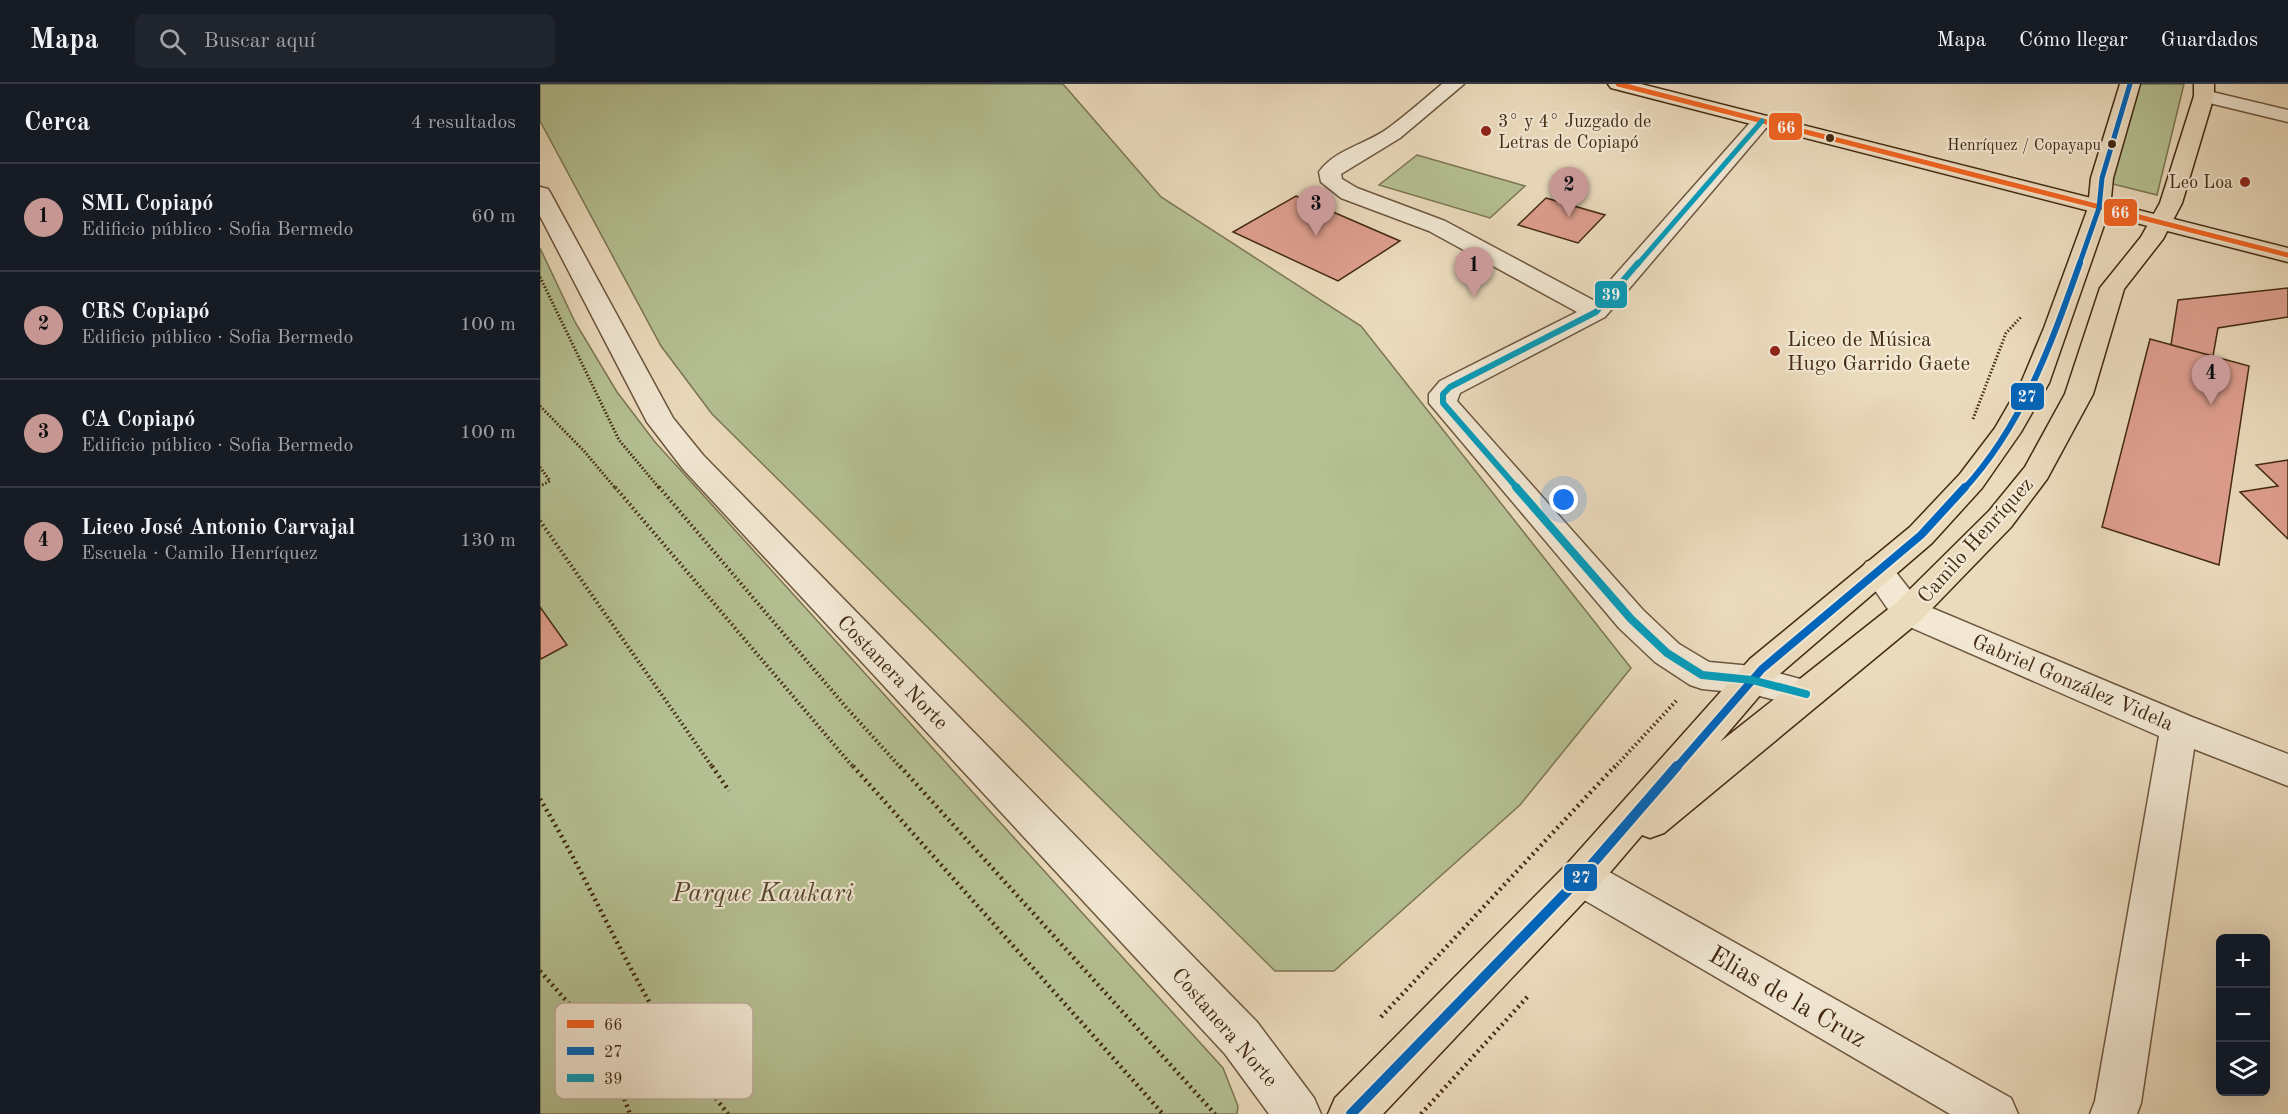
<!DOCTYPE html>
<html lang="es">
<head>
<meta charset="utf-8">
<style>
	:root { --surface:#171b24; --page:#20242c; --text:#f1f3f6; --muted:#9ea1a6; --line:#363941; --accent:#c59692 }
	body { margin:0; font-family:"Old Standard TT",serif; background:var(--page); color:var(--text) }
	.controls { position:absolute; right:18px; bottom:18px; display:grid; overflow:hidden; border-radius:9px; box-shadow:0 6px 24px #0002 }
	.controls button { width:54px; height:54px; display:grid; place-items:center; padding:0; border:0; border-bottom:2px solid var(--line); background:var(--surface); color:var(--text); font:30px sans-serif }
	.you { position:absolute; left:1024px; top:416px; width:21px; height:21px; margin:-15px; border:4px solid #fff; border-radius:50%; background:#1a73e8; box-shadow:0 0 0 9px #1a73e833 }
	.badge { display:grid; place-items:center; width:39px; height:39px; border-radius:50%; background:var(--accent); color:#111; font-size:20px; font-weight:700 }
	.pin { position:absolute; translate:-50% -50px; filter:drop-shadow(0 2px 3px #0008) }
	.pin::after { content:''; position:absolute; top:32px; width:21px; height:18px; background:inherit; clip-path:polygon(0 0,100% 0,50% 100%) }
	.list { margin:0; padding:0; list-style:none }
	h2 { display:flex; justify-content:space-between; align-items:center; height:78px; margin:0; padding:0 24px; font-size:26px }
	h2 small { font-size:20px; font-weight:400; color:var(--muted) }
	.list li { display:grid; grid-template-columns:39px 1fr auto; gap:18px; align-items:center; box-sizing:border-box; height:108px; padding:0 24px; border-top:2px solid var(--line) }
	.list b { display:block; font-size:22px; white-space:nowrap }
	.list p { margin:0; font-size:20px; white-space:nowrap; color:var(--muted) }
	.list em { font-size:20px; font-style:normal; color:var(--muted) }
	.icon { flex:none; width:33px; height:33px; fill:none; stroke:currentColor; stroke-width:2; stroke-linecap:round; stroke-linejoin:round }
	.map { position:relative; flex:none; width:1748px; height:1030px; overflow:hidden }
	header { display:flex; align-items:center; gap:36px; box-sizing:border-box; height:84px; padding:0 30px; background:var(--surface); border-bottom:2px solid var(--line) }
	header strong { font-size:28px }
	nav { display:flex; gap:33px; margin-inline-start:auto; font-size:21px }
	.search { width:420px; height:54px; background:var(--page); display:flex; align-items:center; gap:15px; box-sizing:border-box; padding:0 21px; border-radius:9px; color:var(--muted); font-size:22px }
	main { display:flex }
	aside { flex:1; background:var(--surface) }
	.map>svg:first-child { display:block }
</style>
</head>
<body>
<header>
<strong>Mapa</strong>
<div class="search"><svg class="icon" aria-label="search" viewBox="0 0 24 24"><circle cx="10" cy="10" r="6"/><path d="M15 15l6 6"/></svg>Buscar aquí</div>
<nav><a>Mapa</a><a>Cómo llegar</a><a>Guardados</a></nav>
</header>
<main>
<aside>
<h2>Cerca<small>4 resultados</small></h2>
<ul class="list">
<li><span class="badge">1</span><div><b>SML Copiapó</b><p>Edificio público · Sofia Bermedo</p></div><em>60 m</em></li>
<li><span class="badge">2</span><div><b>CRS Copiapó</b><p>Edificio público · Sofia Bermedo</p></div><em>100 m</em></li>
<li><span class="badge">3</span><div><b>CA Copiapó</b><p>Edificio público · Sofia Bermedo</p></div><em>100 m</em></li>
<li><span class="badge">4</span><div><b>Liceo José Antonio Carvajal</b><p>Escuela · Camilo Henríquez</p></div><em>130 m</em></li>
</ul>
</aside>
<div class="map">
<svg width="1748" height="1030" viewBox="0 0 1748 1030">
	<rect width="100%" height="100%" fill="#ebdbbd"/>
	<filter id="stains"><feTurbulence type="fractalNoise" baseFrequency=".00333" numOctaves="4"/><feColorMatrix values="0 0 0 0 .2 0 0 0 0 .09 0 0 0 0 .02 0 0 0 .5 -.17"/></filter>
	<radialGradient id="worn" r=".72"><stop offset=".6" stop-color="#630" stop-opacity="0"/><stop offset="1" stop-color="#630" stop-opacity=".3"/></radialGradient>
	<path fill="#b5c193" stroke="#7c7652" stroke-width="1.5" d="M0,0H523L621,113L821,242L1091,584L980,721L794,887H735L172,330L121,262L0,37Z
		M1595,0H1644L1617,111L1569,99Z
		M877,71L985,102L950,134L839,101Z
		M0,164L35,238L77,308L115,358L683,984L698,1022L697,1030H0Z"/>
	<path fill="#df9f8f" stroke="#422a12" stroke-width="1.5" d="M756,112L860,157L798,197L693,148Z
		M1006,114L1065,131L1038,159L978,141Z
		M1748,204V233L1678,244L1673,272L1631,261L1638,216Z
		M1610,255L1709,282L1679,481L1562,443Z
		M1748,376V455L1700,408L1738,402L1716,381Z
		M0,523L27,561L1,575L0,573Z"/>
	<g fill="none" stroke-linecap="round" stroke-linejoin="round">
		<g stroke="#6c563d" stroke-width="3">
			<path id="minor" d="M902,0H924L860,54L801,90L802,95L817,104L905,137L1053,216L1215,33H1229L1232,37L1065,233L920,309L917,317L1103,526L1139,560L1169,578L1212,582L1279,600L1284,610L1279,620L1266,624L1212,610L1162,605L1150,601L1115,578L1079,544L889,319V310L900,297L1037,228L889,147L801,114L781,98L779,88C794,66 826,60 847,45C866,31 884,15 902,0Z
				M1664,6L1748,26V38L1657,16L1654,12L1657,8Z
				M0,103L8,105L11,110L133,334L163,371L717,938L774,1014L781,1030H729L685,970L143,385L107,338L0,132Z
				M1337,474L1348,478L1380,519L1652,633L1748,670V702L1654,665L1601,1019L1597,1030H1550L1555,1017L1619,652L1356,537L1321,486L1326,478Z
				M1041,775L1055,780L1471,1014L1478,1030H1410L1027,806L1021,793L1027,780Z"/>
		</g>
		<g stroke="#422a12" stroke-width="3">
			<path id="major" d="M1580,0H1600L1573,94L1570,124L1509,299L1481,348L1442,404L1392,459L1234,595L1180,658L1356,519L1449,427L1485,383L1525,310L1560,204L1601,153L1620,119L1654,12V0H1674V12L1642,119L1623,155L1584,205L1553,310L1507,395L1471,443L1380,537L1124,749L1110,754L1102,751L1055,806L843,1030H788L795,1014L1027,780L1210,575L1370,443L1420,390L1455,344L1481,299L1504,244L1548,124L1551,94Z"/>
		</g>
		<g stroke="#422a12" stroke-width="3">
			<path id="highway" d="M1068,0H1101L1748,164V178L1071,4Z"/>
		</g>
		<path stroke="#422a12" stroke-width="3" stroke-dasharray="1.5 2" stroke-linecap="butt" d="M0,193L79,356L120,405
			M0,322L44,367L76,405
			M1433,335L1466,249L1482,232
			M0,383L10,397L0,402"/>
		<path stroke="#422a12" stroke-width="4" stroke-dasharray="1.5 3" stroke-linecap="butt" d="M75,403L314,684
			M119,403L305,622L361,684
			M0,437L173,684
			M1074,684L1137,616"/>
		<path stroke="#422a12" stroke-width="4.5" stroke-dasharray="2 4" stroke-linecap="butt" d="M172,682L189,707
			M313,682L623,1030
			M360,682L675,1030
			M0,715C43,786 76,862 118,933C139,967 163,998 188,1030
			M0,887L63,958L90,1030
			M841,933L1075,682
			M881,1030L989,911"/>
		<use href="#minor" fill="#f2e8d4" fill-rule="evenodd"/>
		<use href="#major" fill="#ebdbbd" fill-rule="evenodd"/>
		<use href="#highway" fill="#ebdbbd" fill-rule="evenodd"/>
		<g stroke="#f2e8d4" stroke-width="8">
			<path id="bus-1" d="M1078,0L1748,171"/>
		</g>
		<g stroke="#f2e8d4" stroke-width="8">
			<path id="bus-2-far3" d="M1539,181L1559,124L1562,94L1590,0"/>
		</g>
		<g stroke="#f2e8d4" stroke-width="10">
			<path id="bus-2-far2" d="M1424,405C1483,341 1511,260 1540,179"/>
		</g>
		<g stroke="#f2e8d4" stroke-width="12">
			<path id="bus-2-far1" d="M1136,684L1222,585L1381,451L1425,403"/>
		</g>
		<g stroke="#f2e8d4" stroke-width="14">
			<path id="bus-2" d="M811,1030L1041,793L1137,682"/>
		</g>
		<g stroke="#f2e8d4" stroke-width="8">
			<path id="bus-3-far2" d="M1097,181L1222,37"/>
		</g>
		<g stroke="#f2e8d4" stroke-width="10">
			<path id="bus-3-far1" d="M978,405L903,319V310L910,303L1056,228L1098,179"/>
		</g>
		<g stroke="#f2e8d4" stroke-width="12">
			<path id="bus-3" d="M976,403L1091,535L1127,569L1162,591L1212,596L1266,610"/>
		</g>
		<use href="#bus-1" stroke="#f26522" stroke-width="5"/>
		<use href="#bus-2-far3" stroke="#0065bd" stroke-width="5"/>
		<use href="#bus-2-far2" stroke="#0065bd" stroke-width="6"/>
		<use href="#bus-2-far1" stroke="#0065bd" stroke-width="8"/>
		<use href="#bus-2" stroke="#0065bd" stroke-width="10"/>
		<use href="#bus-3-far2" stroke="#079cbb" stroke-width="5"/>
		<use href="#bus-3-far1" stroke="#079cbb" stroke-width="6"/>
		<use href="#bus-3" stroke="#079cbb" stroke-width="8"/>
	</g>
	<g fill="#8f2418" stroke="#f2e8d4" stroke-width="2">
		<circle cx="946" cy="47" r="6"/>
		<circle cx="1705" cy="98" r="6"/>
		<circle cx="1235" cy="267" r="6"/>
	</g>
	<g fill="#422a12" stroke="#f2e8d4" stroke-width="2">
		<circle cx="1290" cy="54" r="5"/>
		<circle cx="1572" cy="60" r="5"/>
	</g>
	<g text-anchor="middle" stroke-width="4.5" stroke-linejoin="round" paint-order="stroke">
		<g font-size="16" fill="#422a12" stroke="#f2e8d4" text-anchor="end">
			<text x="1561" y="66">Henríquez / Copayapu</text>
		</g>
		<g font-size="18" fill="#422a12" stroke="#f2e8d4" text-anchor="start">
			<text x="958" y="43">3° y 4° Juzgado de<tspan x="958" dy="21">Letras de Copiapó</tspan></text>
			<text x="1693" y="104" text-anchor="end">Leo Loa</text>
		</g>
		<g font-size="21" fill="#422a12" stroke="#f2e8d4" text-anchor="start">
			<text x="1247" y="262">Liceo de Música<tspan x="1247" dy="24">Hugo Garrido Gaete</tspan></text>
		</g>
		<g font-size="21" fill="#422a12" stroke="#f2e8d4">
			<text transform="translate(1435 456) rotate(-48)" y="7">Camilo Henríquez</text>
			<text transform="translate(353 588) rotate(46)" y="7">Costanera Norte</text>
			<text transform="translate(1533 598) rotate(23)" y="7">Gabriel González Videla</text>
			<text transform="translate(685 943) rotate(49)" y="7">Costanera Norte</text>
		</g>
		<g font-size="26" font-style="italic" fill="#59482c" stroke="#f2e8d4">
			<text x="223" y="817">Parque Kaukari</text>
		</g>
		<g font-size="26" fill="#422a12" stroke="#f2e8d4">
			<text transform="translate(1248 912) rotate(30)" y="9">Elias de la Cruz</text>
		</g>
	</g>
	<rect x="15" y="919" width="198" height="96" rx="9" fill="#f2e8d4" stroke="#bdaf9a" stroke-width="1.5"/>
	<rect x="27" y="936" width="27" height="8" fill="#f26522"/>
	<rect x="27" y="963" width="27" height="8" fill="#0065bd"/>
	<rect x="27" y="990" width="27" height="8" fill="#079cbb"/>
	<g font-size="16" fill="#422a12">
		<text x="64" y="946">66</text>
		<text x="64" y="973">27</text>
		<text x="64" y="1000">39</text>
	</g>
	<g stroke="#f2e8d4" stroke-width="2">
		<rect x="1228" y="28" width="35" height="29" rx="6" fill="#f26522"/>
		<rect x="1563" y="114" width="35" height="29" rx="6" fill="#f26522"/>
		<rect x="1054" y="196" width="34" height="29" rx="6" fill="#079cbb"/>
		<rect x="1470" y="298" width="35" height="29" rx="6" fill="#0065bd"/>
		<rect x="1023" y="779" width="35" height="29" rx="6" fill="#0065bd"/>
	</g>
	<g font-size="16" text-anchor="middle" font-weight="bold" fill="#fff">
		<text x="1246" y="49">66</text>
		<text x="1580" y="134">66</text>
		<text x="1071" y="216">39</text>
		<text x="1487" y="318">27</text>
		<text x="1041" y="799">27</text>
	</g>
	<rect width="100%" height="100%" filter="url(#stains)"/>
	<rect width="100%" height="100%" fill="url(#worn)"/>
</svg>
<div class="controls">
<button>+</button>
<button>−</button>
<button><svg class="icon" aria-label="layers" viewBox="0 0 24 24"><path d="M12 4l9 5-9 5-9-5zM3 14l9 5 9-5"/></svg></button>
</div>
<div class="you"></div>
<div class="pin badge" style="left:934px;top:213px">1</div>
<div class="pin badge" style="left:1029px;top:133px">2</div>
<div class="pin badge" style="left:776px;top:152px">3</div>
<div class="pin badge" style="left:1671px;top:321px">4</div>
</div>
</main>
</body>
</html>
